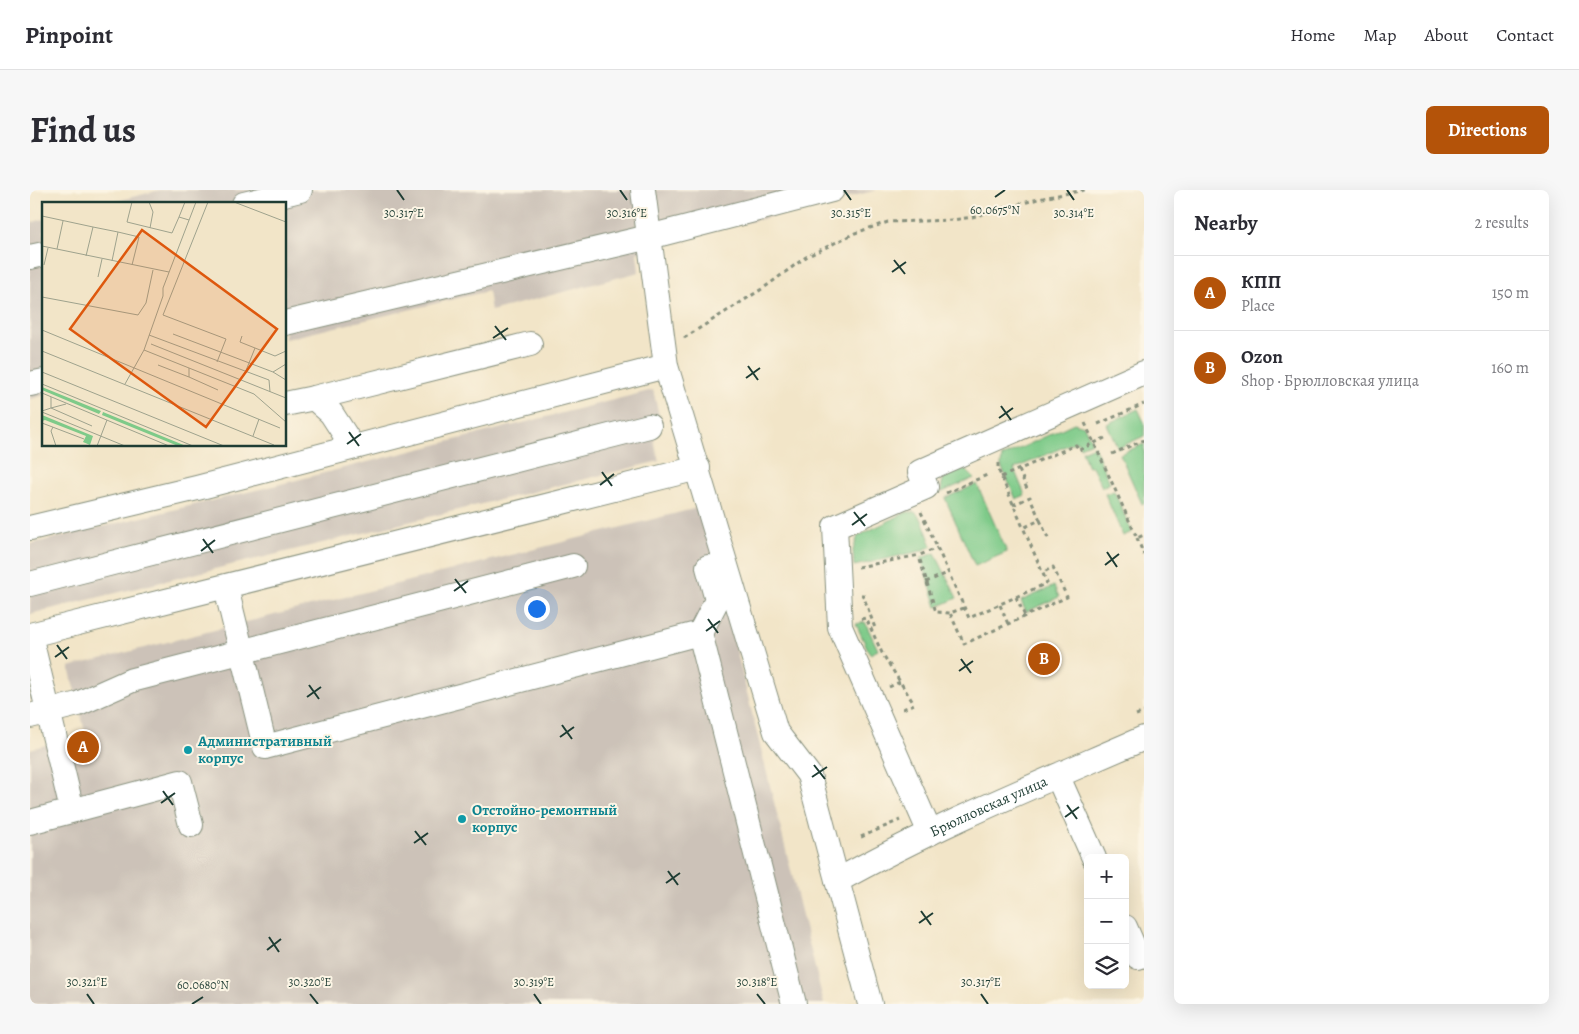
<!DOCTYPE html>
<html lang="en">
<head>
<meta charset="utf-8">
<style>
	:root { --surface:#fff; --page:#f7f7f7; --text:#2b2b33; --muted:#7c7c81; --line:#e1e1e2; --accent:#b45309 }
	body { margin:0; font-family:Alegreya,serif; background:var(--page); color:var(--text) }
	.controls { position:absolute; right:15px; bottom:15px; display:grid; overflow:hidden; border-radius:8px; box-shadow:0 5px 20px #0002 }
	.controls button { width:45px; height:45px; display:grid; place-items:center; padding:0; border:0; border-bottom:1px solid var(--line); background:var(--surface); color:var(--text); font:25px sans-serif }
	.you { position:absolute; left:506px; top:418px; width:18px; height:18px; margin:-12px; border:4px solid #fff; border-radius:50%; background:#1a73e8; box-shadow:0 0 0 8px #1a73e833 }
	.badge { display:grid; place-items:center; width:32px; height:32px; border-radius:50%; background:var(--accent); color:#fff; font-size:16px; font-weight:700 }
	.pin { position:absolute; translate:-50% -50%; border:2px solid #fff; box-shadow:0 1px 5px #0006 }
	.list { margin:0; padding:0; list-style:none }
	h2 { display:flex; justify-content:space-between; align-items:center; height:65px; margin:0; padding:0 20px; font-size:21px }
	h2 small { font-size:16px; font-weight:400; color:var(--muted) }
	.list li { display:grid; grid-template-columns:32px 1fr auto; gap:15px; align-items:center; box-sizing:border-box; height:75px; padding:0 20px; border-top:1px solid var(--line) }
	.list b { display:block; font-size:19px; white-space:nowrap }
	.list p { margin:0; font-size:16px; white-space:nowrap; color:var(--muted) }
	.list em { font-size:16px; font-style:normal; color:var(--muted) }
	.icon { flex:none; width:28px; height:28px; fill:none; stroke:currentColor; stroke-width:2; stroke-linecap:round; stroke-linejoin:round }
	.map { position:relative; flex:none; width:1114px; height:814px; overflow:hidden; border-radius:8px }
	header { display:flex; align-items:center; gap:30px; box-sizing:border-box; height:70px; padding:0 25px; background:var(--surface); border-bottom:1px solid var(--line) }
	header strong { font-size:24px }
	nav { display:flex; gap:28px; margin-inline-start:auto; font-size:18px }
	.intro { display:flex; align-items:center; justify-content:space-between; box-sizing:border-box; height:120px; padding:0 30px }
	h1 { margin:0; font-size:35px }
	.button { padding:12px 22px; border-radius:8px; background:var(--accent); color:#fff; font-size:18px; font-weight:700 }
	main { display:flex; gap:30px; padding:0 30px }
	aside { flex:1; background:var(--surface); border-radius:8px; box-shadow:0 5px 20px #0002 }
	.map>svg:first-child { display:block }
</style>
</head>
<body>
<header>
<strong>Pinpoint</strong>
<nav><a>Home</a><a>Map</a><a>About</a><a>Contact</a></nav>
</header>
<div class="intro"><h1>Find us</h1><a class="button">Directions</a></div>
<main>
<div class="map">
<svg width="1114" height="814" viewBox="0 0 1114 814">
	<rect width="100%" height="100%" fill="#fcf5e5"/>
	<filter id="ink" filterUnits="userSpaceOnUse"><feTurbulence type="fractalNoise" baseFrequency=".02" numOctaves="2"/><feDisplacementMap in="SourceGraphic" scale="10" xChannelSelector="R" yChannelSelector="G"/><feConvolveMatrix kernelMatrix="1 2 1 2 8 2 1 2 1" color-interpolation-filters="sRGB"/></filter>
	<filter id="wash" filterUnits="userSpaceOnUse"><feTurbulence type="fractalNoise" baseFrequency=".0096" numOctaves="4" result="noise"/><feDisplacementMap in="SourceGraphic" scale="20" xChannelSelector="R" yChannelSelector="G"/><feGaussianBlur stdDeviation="1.12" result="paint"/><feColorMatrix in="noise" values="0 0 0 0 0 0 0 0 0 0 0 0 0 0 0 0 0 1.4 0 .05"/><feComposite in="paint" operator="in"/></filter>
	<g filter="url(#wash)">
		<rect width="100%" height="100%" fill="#f2e5c8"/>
		<path fill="#ccc2b8" d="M130,0H847L632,54L607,63L609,82L461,121L458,101L255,149V14H75Z
			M14,29V205L0,209V33Z
			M623,200L629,225L624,252L629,271L0,424V354L239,297Z
			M671,317L794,814H0V559L56,545L39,477Z"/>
		<path fill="#7eca89" stroke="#4e845e" d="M1108,219L1114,232V246L1088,258L1077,234Z
			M1044,233L1054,236L1062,252L1050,257L1047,251L984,279L995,305L986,309L971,276L972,267Z
			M1114,254V313L1112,314L1090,264Z
			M1064,256L1080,293L1072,297L1062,276L1058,277L1052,261Z
			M928,279L937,281L944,288L912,302C910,290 916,282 928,279Z
			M947,294L977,362L945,376L915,308Z
			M1084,301L1102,342L1093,346L1075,304Z
			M877,322H885L892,330L902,356L891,361L824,376L823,360L828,346Z
			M905,363L927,408L907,417L891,368Z
			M1024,396L1029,407L996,422L991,411Z
			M835,432L848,460L840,464L826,434Z"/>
	</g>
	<g filter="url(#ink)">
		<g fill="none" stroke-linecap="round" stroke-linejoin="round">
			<g stroke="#88917e" stroke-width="26">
				<g id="minor">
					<path d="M613,0L636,176L746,542L779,585L840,814"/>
					<path d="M214,14L270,0"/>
					<path d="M0,67L14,64"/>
					<path d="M255,133L619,47L802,0"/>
					<path d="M0,194L14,191"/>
					<path d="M284,208L500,154"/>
					<path d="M255,214L284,208L301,223L323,257"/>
					<path d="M0,338L167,298L636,176"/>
					<path d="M0,394L619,236"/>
					<path d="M196,398L235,557L670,443L764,814"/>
					<path d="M670,443L687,410L678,377"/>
					<path d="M0,445L668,278"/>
					<path d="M0,445L42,620"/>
					<path d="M0,526L48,514L102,490L543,376"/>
					<path d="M1028,587L1064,668"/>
					<path d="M0,632L150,592L161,635"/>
					<path d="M900,643L810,437L805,337L896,297L890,282L1114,183"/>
					<path id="s1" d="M807,691C905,636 1011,593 1114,548"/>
					<path d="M1095,737L1108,767L1114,764"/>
				</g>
			</g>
			<path stroke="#88917e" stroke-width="3" stroke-dasharray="4 4" stroke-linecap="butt" d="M654,148L735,97L776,67L825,43L858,32L923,30L942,27L1008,9L1055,0
				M1055,233L1107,348L1114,345
				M1068,234L1114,214
				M1082,264L1114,250
				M989,280L997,299
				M971,287L1046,255L1049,260L1075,248
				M916,303L957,285
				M983,315L1000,307L1010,330L993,338
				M891,322L939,428L1017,393L968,279V271
				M1010,330L1019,350
				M1107,348L1114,365
				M890,370L906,422L920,423
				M828,377L890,365L907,358
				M896,392L918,383
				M831,405H833L845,438
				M986,407L995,426
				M970,415L978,434
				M934,418L920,423L934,454L1037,407L1023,377L1012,383
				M831,429L836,428L852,463L884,514L871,520
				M859,497L870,492
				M1106,525L1114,522
				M831,647L870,630"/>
			<use href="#minor" stroke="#fff" stroke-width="24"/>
		</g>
	</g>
	<path fill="none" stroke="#1f3d34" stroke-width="2" d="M367,0L374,10M590,0L597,10M814,0L821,10M1037,0L1044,10M965,7L975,0M864,70L875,84M862,82L876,72M465,136L476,150M463,148L478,138M718,176L728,190M716,188L730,178M971,216L981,230M969,228L983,218M319,242L329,256M317,254L331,244M572,282L582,296M570,295L584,284M824,322L835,336M822,335L837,324M173,349L183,363M171,361L185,350M1077,362L1087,377M1075,375L1089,364M425,389L436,403M424,401L438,391M678,429L688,443M676,441L690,431M27,455L37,469M25,467L39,457M931,469L941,483M929,481L943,471M279,495L289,509M277,507L291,497M532,535L542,549M530,547L544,537M784,575L795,589M782,587L797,577M133,601L143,615M131,613L145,603M1037,615L1047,629M1035,627L1049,617M385,641L396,655M384,653L398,643M638,681L648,695M636,693L650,683M891,721L901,735M889,733L903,723M239,747L249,762M237,760L251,749M57,804L64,814M280,804L288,814M504,804L511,814M727,804L735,814M951,804L958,814M162,814L173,807"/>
	<g fill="#0f9aa8" stroke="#fcf5e5" stroke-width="2">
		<circle cx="158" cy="560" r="5"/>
		<circle cx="432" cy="629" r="5"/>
	</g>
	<g text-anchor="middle" stroke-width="4" stroke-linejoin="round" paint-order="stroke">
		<g font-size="15" font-weight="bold" fill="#0d838f" stroke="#fcf5e5" text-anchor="start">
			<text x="168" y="556">Административный<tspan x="168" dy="17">корпус</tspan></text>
			<text x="442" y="625">Отстойно-ремонтный<tspan x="442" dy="17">корпус</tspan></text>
		</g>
		<g font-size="15" fill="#1f3d34" stroke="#fcf5e5">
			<text dy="5" stroke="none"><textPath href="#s1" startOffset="169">Брюлловская улица</textPath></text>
		</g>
	</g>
	<g transform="translate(12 12)">
		<rect width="244" height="244" fill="#f2e5c8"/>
		<path d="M0,185L59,209L57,212L0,188ZM61,210L144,244H136L60,213ZM0,213L51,234L48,243L41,240L44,234L3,218L0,219Z" fill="#7eca89"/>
		<path fill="none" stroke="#9ea28d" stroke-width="1" d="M90,0L85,20L130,31L137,15L147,18M107,0L111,10L108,26M166,0L121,113L184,137L175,160M192,0L244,20M0,14L51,25M137,15L143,0M0,44L127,70M15,47L21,19M44,54L51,25L76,30L97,35L90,63M70,59L76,30M2,63L6,46M56,75L60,57M0,95L96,113L104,101L111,68M0,128L238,226M131,132L231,170L244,178M107,133L227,178L228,190M200,134L198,140L233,154L244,149M109,142L244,196M102,148L212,192L244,220M0,149L232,243M116,163L147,175M147,166V175L176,188M0,170L182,244M231,170L244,162M203,171L213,146M0,182L151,244M83,182L102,148L121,94V86L154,0M0,191L127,244M9,195V206L24,202M0,209L9,206L50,224M0,210L83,244M0,221L42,237M11,225L9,229L14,244M211,234L217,217M55,244L65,218"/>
		<path fill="#de580e" fill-opacity="0.15" stroke="#de580e" stroke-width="2.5" d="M100,28L235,127L164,225L28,127Z"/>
		<rect width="244" height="244" fill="none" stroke="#1f3d34" stroke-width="2.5"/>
	</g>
	<g font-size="12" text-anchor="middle" fill="#1f3d34" stroke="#fcf5e5" stroke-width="4" stroke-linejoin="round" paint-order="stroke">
		<text x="965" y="24">60.0675°N</text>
		<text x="374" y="27">30.317°E</text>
		<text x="597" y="27">30.316°E</text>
		<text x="821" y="27">30.315°E</text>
		<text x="1044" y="27">30.314°E</text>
		<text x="57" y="796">30.321°E</text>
		<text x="280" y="796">30.320°E</text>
		<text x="504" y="796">30.319°E</text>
		<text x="727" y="796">30.318°E</text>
		<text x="951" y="796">30.317°E</text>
		<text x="173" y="799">60.0680°N</text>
	</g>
</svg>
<div class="controls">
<button>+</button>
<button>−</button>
<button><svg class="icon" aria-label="layers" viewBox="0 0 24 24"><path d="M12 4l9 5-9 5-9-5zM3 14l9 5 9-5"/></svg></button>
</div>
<div class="you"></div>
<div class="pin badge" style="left:53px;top:557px">A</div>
<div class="pin badge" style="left:1014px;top:469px">B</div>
</div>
<aside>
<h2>Nearby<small>2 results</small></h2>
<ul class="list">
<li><span class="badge">A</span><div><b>КПП</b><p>Place</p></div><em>150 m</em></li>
<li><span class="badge">B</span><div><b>Ozon</b><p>Shop · Брюлловская улица</p></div><em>160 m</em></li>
</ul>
</aside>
</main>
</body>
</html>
